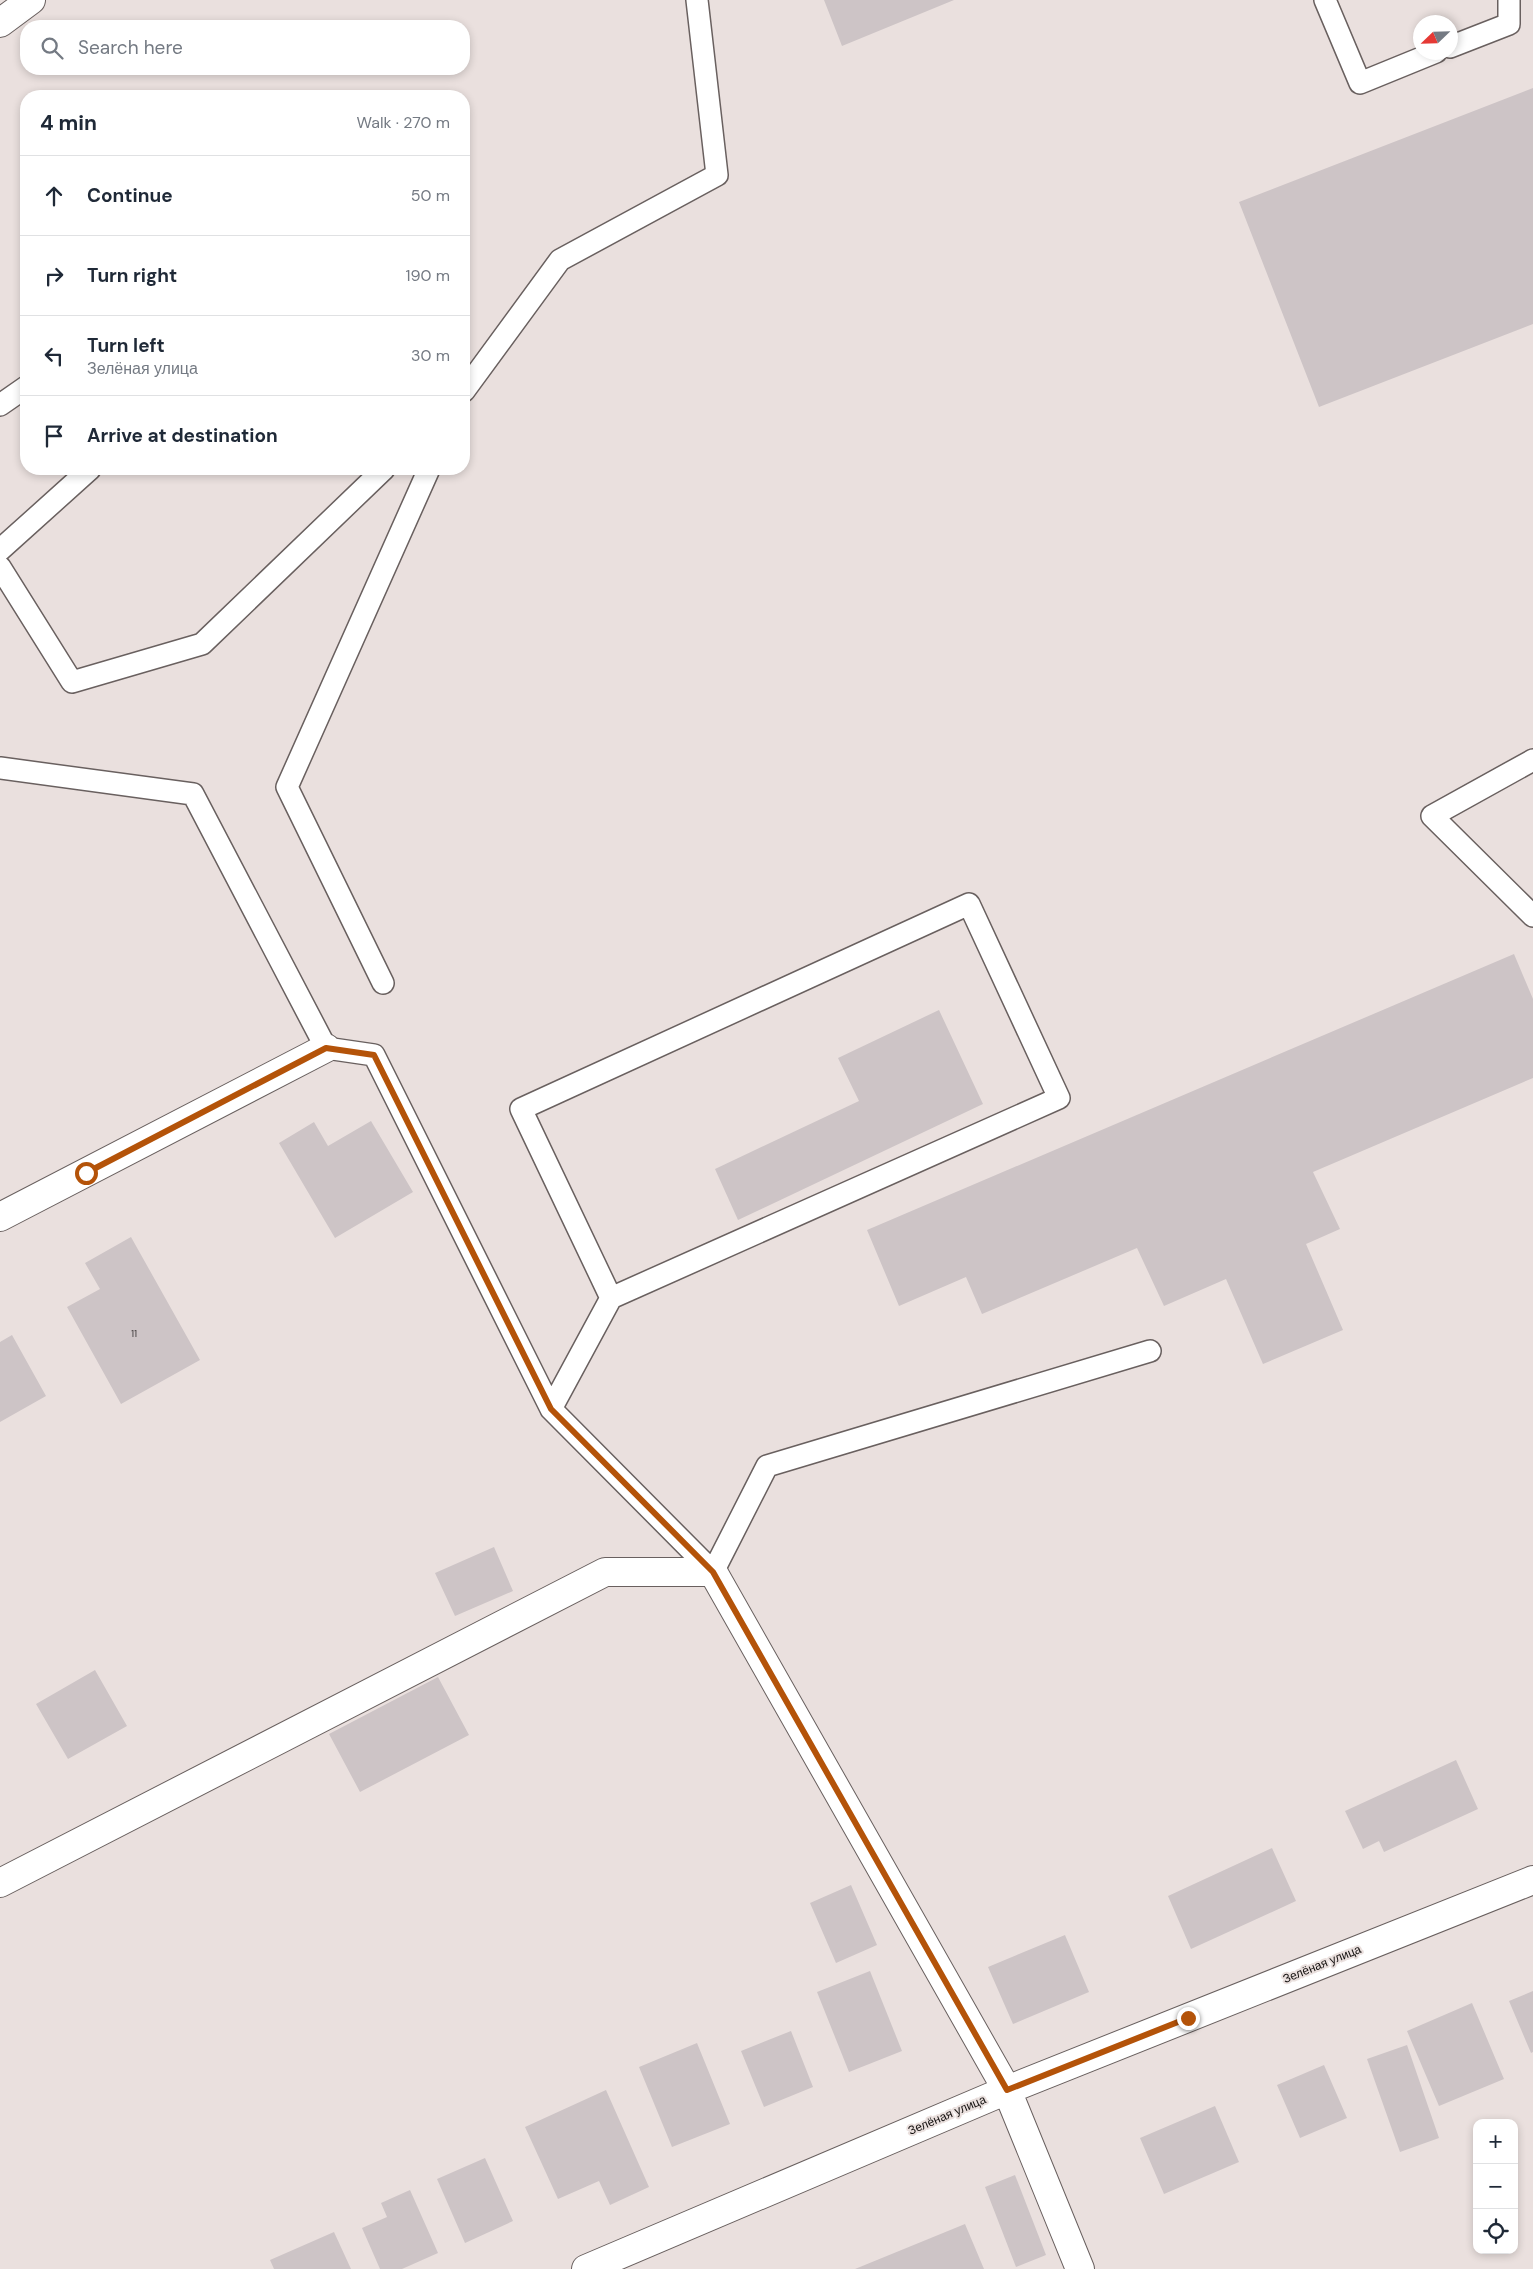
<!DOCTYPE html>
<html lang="en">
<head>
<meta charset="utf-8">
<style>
	:root { --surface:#fff; --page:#f2f2f3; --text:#1f2937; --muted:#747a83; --line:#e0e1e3 }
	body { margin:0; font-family:"DM Sans",sans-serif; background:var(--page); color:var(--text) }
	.controls { position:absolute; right:15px; bottom:15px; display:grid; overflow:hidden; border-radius:10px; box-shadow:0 2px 8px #0003 }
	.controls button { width:45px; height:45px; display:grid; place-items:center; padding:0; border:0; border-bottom:1px solid var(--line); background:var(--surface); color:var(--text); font:25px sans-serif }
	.compass { position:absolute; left:1413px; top:15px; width:45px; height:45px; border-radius:50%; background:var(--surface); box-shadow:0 2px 8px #0003; rotate:247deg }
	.stop { position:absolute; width:15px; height:15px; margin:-11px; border:4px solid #b45309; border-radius:50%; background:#fff }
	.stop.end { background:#b45309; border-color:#fff; box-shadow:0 1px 5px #0008 }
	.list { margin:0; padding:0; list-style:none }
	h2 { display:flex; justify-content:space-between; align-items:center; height:65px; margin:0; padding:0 20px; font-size:21px }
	h2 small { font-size:16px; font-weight:400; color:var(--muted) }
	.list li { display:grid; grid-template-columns:32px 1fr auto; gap:15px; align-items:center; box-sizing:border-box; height:80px; padding:0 20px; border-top:1px solid var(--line) }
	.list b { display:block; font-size:19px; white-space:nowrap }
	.list p { margin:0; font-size:16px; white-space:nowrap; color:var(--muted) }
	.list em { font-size:16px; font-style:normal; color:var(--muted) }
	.icon { flex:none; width:28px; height:28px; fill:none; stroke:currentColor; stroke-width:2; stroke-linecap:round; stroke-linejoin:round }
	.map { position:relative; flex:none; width:1533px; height:2269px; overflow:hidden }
	.search { position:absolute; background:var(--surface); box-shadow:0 2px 8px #0003; left:20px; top:20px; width:450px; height:55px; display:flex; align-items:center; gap:12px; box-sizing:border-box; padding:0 18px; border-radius:20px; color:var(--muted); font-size:19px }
	.panel { position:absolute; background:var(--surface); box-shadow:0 2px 8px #0003; left:20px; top:90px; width:450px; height:385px; border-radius:20px }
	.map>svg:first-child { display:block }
</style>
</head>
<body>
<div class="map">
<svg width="1533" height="2269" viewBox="0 0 1533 2269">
	<rect width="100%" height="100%" fill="#eae0de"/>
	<path fill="#cdc4c6" d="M824,0H954L842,46Z
		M1533,88V324L1319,407L1239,202Z
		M1514,954L1533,999V1078L1313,1172L1340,1229L1306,1244L1343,1330L1263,1364L1226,1279L1164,1306L1137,1248L982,1314L966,1277L899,1306L867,1230Z
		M939,1010L983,1104L738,1220L715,1169L859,1101L838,1058Z
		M371,1121L413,1192L335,1238L279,1143L314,1122L328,1146Z
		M131,1237L200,1360L121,1404L67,1307L100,1289L85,1263Z
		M12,1335L46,1396L0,1422V1342Z
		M494,1547L513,1591L455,1616L435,1573Z
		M95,1670L127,1726L68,1759L36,1704Z
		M438,1677L469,1735L360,1792L329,1734Z
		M1456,1760L1478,1809L1384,1852L1379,1841L1363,1849L1345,1811Z
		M1272,1848L1296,1901L1191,1949L1168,1896Z
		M851,1885L877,1945L836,1963L810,1903Z
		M1065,1935L1089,1992L1013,2024L988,1967Z
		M870,1971L902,2051L849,2072L817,1992Z
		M1533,1991V2052L1531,2053L1509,2001Z
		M1472,2003L1504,2079L1439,2106L1407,2031Z
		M791,2031L813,2087L764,2107L741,2051Z
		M697,2043L730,2124L672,2147L639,2067Z
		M1407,2045L1439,2138L1400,2152L1367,2059Z
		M1324,2065L1347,2118L1300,2138L1277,2085Z
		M606,2090L649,2187L610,2205L599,2181L558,2199L525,2127Z
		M1215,2106L1239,2162L1164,2194L1140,2138Z
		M485,2158L513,2221L465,2243L437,2179Z
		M1015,2175L1046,2255L1016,2267L985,2187Z
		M410,2190L438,2253L402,2269H380L362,2228L387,2217L381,2203Z
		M965,2224L984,2269H855Z
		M334,2232L351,2269H274L270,2260Z"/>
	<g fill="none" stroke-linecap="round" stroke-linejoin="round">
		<g stroke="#69605f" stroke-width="24">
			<path id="service" d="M1325,0L1360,83L1436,52
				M1450,47L1509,24V0
				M464,391L560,260L717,175L697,0
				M0,405L26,387
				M0,550L90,469
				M0,567L72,682L202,644L384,469
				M1533,760L1432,816L1533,916
				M0,768L193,794L326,1048L374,1055L551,1409L713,1572L767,1466L1150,1351
				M383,983L287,787L429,469
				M551,1409L611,1298L1059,1098L969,904L521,1109L611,1298"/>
		</g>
		<g stroke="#69605f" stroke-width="30">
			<path id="minor" d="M0,1217L326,1048
				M0,1883L605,1572H713L1007,2090L1080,2269
				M586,2269L1007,2090L1533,1880"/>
		</g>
		<g stroke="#69605f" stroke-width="30">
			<path id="trunk" d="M0,23L31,0"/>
		</g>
		<use href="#service" stroke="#fff" stroke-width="21"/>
		<use href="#minor" stroke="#fff" stroke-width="28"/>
		<use href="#trunk" stroke="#fff" stroke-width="28"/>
	</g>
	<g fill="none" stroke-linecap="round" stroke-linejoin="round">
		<path stroke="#b45309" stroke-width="6" d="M86,1173L326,1048L374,1055L551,1409L713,1572L1007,2090L1188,2018"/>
	</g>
	<g text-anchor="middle" stroke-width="4" stroke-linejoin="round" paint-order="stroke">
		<g font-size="10" fill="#413c3c">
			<text x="134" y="1337">11</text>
		</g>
		<g font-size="12" fill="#120f0e" stroke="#eae0de">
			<text transform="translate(1322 1964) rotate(-22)" y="4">Зелёная улица</text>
			<text transform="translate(947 2115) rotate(-23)" y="4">Зелёная улица</text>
		</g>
	</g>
</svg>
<div class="controls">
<button>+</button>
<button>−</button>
<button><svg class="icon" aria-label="locate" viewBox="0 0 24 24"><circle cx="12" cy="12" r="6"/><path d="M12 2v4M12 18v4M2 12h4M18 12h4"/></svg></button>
</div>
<svg class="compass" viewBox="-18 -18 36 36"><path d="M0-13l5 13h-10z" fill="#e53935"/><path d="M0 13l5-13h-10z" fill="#747a83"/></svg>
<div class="stop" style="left:86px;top:1173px"></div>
<div class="stop end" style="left:1188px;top:2018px"></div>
<div class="search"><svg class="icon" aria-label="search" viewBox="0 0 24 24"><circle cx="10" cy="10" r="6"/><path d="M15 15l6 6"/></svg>Search here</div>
<section class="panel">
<h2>4 min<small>Walk · 270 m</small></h2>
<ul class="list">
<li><svg class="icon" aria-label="ahead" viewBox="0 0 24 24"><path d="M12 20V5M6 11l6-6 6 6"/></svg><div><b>Continue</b></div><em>50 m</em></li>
<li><svg class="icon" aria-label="right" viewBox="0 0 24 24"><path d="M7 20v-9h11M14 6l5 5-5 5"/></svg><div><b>Turn right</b></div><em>190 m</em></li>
<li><svg class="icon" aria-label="left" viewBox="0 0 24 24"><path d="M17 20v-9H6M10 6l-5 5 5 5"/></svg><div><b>Turn left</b><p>Зелёная улица</p></div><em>30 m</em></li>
<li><svg class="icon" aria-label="arrive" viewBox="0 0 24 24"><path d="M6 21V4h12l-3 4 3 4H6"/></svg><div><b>Arrive at destination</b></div></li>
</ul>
</section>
</div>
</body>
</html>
